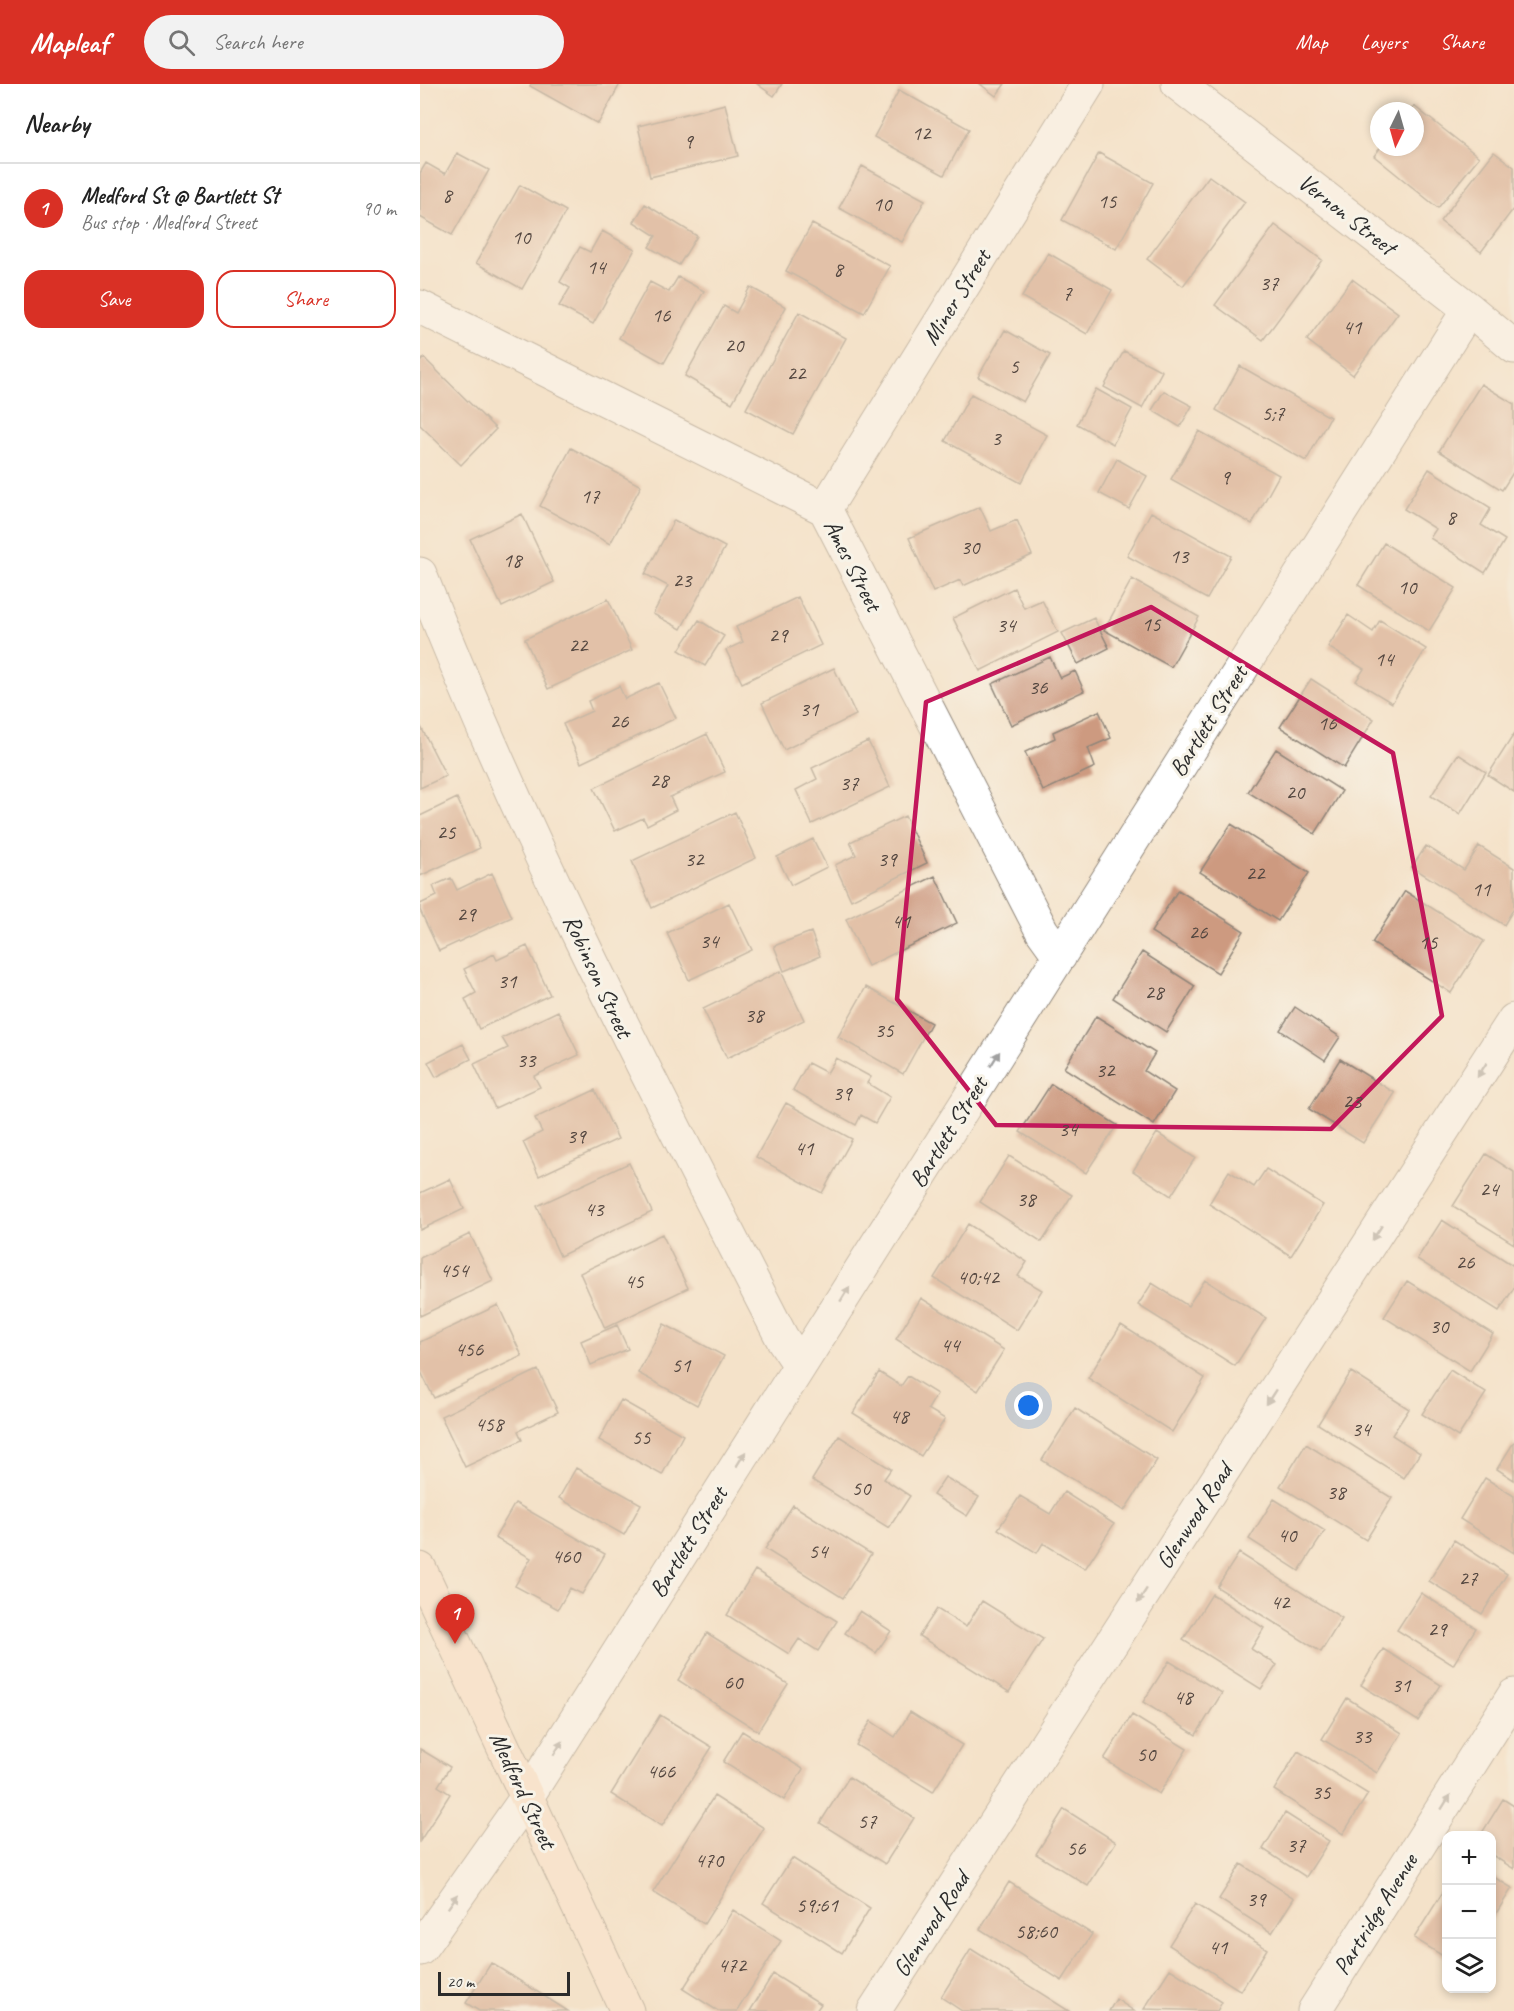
<!DOCTYPE html>
<html lang="en">
<head>
<meta charset="utf-8">
<style>
	:root { --surface:#fff; --page:#f2f2f2; --text:#222; --muted:#767676; --line:#e0e0e0; --accent:#d93025 }
	body { margin:0; font-family:Caveat,sans-serif; background:var(--page); color:var(--text) }
	.controls { position:absolute; right:18px; bottom:18px; display:grid; overflow:hidden; border-radius:12px; box-shadow:0 3px 9px #0003 }
	.controls button { width:54px; height:54px; display:grid; place-items:center; padding:0; border:0; border-bottom:2px solid var(--line); background:var(--surface); color:var(--text); font:30px sans-serif }
	.compass { position:absolute; left:950px; top:18px; width:54px; height:54px; border-radius:50%; background:var(--surface); box-shadow:0 3px 9px #0003; rotate:185deg }
	.scale { position:absolute; left:18px; bottom:15px; width:132px; box-sizing:border-box; padding-left:6px; border:3px solid #2b2b2b; border-top:0; font-size:16px; line-height:21px; white-space:nowrap; color:#2b2b2b; -webkit-text-stroke:4px #f7f3e8; paint-order:stroke }
	.you { position:absolute; left:609px; top:1322px; width:21px; height:21px; margin:-15px; border:4px solid #fff; border-radius:50%; background:#1a73e8; box-shadow:0 0 0 9px #1a73e833 }
	.badge { display:grid; place-items:center; width:39px; height:39px; border-radius:50%; background:var(--accent); color:#fff; font-size:20px; font-weight:700 }
	.pin { position:absolute; translate:-50% -50px; filter:drop-shadow(0 2px 3px #0008) }
	.pin::after { content:''; position:absolute; top:32px; width:21px; height:18px; background:inherit; clip-path:polygon(0 0,100% 0,50% 100%) }
	.list { margin:0; padding:0; list-style:none }
	h2 { display:flex; justify-content:space-between; align-items:center; height:78px; margin:0; padding:0 24px; font-size:26px }
	h2 small { font-size:20px; font-weight:400; color:var(--muted) }
	.list li { display:grid; grid-template-columns:39px 1fr auto; gap:18px; align-items:center; box-sizing:border-box; height:90px; padding:0 24px; border-top:2px solid var(--line) }
	.list b { display:block; font-size:22px; white-space:nowrap }
	.list p { margin:0; font-size:20px; white-space:nowrap; color:var(--muted) }
	.list em { font-size:20px; font-style:normal; color:var(--muted) }
	.actions { display:flex; gap:12px; padding:18px 24px }
	.actions a { flex:1; padding:14px 0; border:2px solid var(--accent); border-radius:18px; text-align:center; font-size:21px; color:var(--accent) }
	.actions .main { background:var(--accent); color:#fff }
	.icon { flex:none; width:33px; height:33px; fill:none; stroke:currentColor; stroke-width:2; stroke-linecap:round; stroke-linejoin:round }
	.map { position:relative; flex:none; width:1094px; height:1927px; overflow:hidden }
	header { display:flex; align-items:center; gap:36px; box-sizing:border-box; height:84px; padding:0 30px; background:var(--accent); color:#fff }
	header strong { font-size:28px }
	nav { display:flex; gap:33px; margin-inline-start:auto; font-size:21px }
	.search { width:420px; height:54px; background:var(--page); display:flex; align-items:center; gap:15px; box-sizing:border-box; padding:0 21px; border-radius:33px; color:var(--muted); font-size:22px }
	main { display:flex }
	aside { flex:1; background:var(--surface) }
	.map>svg:first-child { display:block }
</style>
</head>
<body>
<header>
<strong>Mapleaf</strong>
<div class="search"><svg class="icon" aria-label="search" viewBox="0 0 24 24"><circle cx="10" cy="10" r="6"/><path d="M15 15l6 6"/></svg>Search here</div>
<nav><a>Map</a><a>Layers</a><a>Share</a></nav>
</header>
<main>
<aside>
<h2>Nearby<small></small></h2>
<ul class="list">
<li><span class="badge">1</span><div><b>Medford St @ Bartlett St</b><p>Bus stop · Medford Street</p></div><em>90 m</em></li>
</ul>
<div class="actions"><a class="main">Save</a><a>Share</a></div>
</aside>
<div class="map">
<svg width="1094" height="1927" viewBox="0 0 1094 1927">
	<rect width="100%" height="100%" fill="#f7f3e8"/>
	<filter id="ink" filterUnits="userSpaceOnUse"><feTurbulence type="fractalNoise" baseFrequency=".0167" numOctaves="2"/><feDisplacementMap in="SourceGraphic" scale="12" xChannelSelector="R" yChannelSelector="G"/><feConvolveMatrix kernelMatrix="1 2 1 2 8 2 1 2 1" color-interpolation-filters="sRGB"/></filter>
	<filter id="wash" filterUnits="userSpaceOnUse"><feTurbulence type="fractalNoise" baseFrequency=".008" numOctaves="4" result="noise"/><feDisplacementMap in="SourceGraphic" scale="24" xChannelSelector="R" yChannelSelector="G"/><feGaussianBlur stdDeviation="1.35" result="paint"/><feColorMatrix in="noise" values="0 0 0 0 0 0 0 0 0 0 0 0 0 0 0 0 0 1.4 0 .05"/><feComposite in="paint" operator="in"/></filter>
	<g filter="url(#wash)">
		<rect width="100%" height="100%" fill="#f4e2c9"/>
		<g id="blocks">
			<path fill="#cd9a80" d="M111,0H200L178,40L110,2Z
				M337,0H362L354,12Z
				M560,0H585L576,12Z
				M479,6L549,45L524,91L454,53Z
				M305,20L318,72L230,93L218,42Z
				M994,22L1059,73L1018,124L954,72L961,63H995V27H990Z
				M1074,68L1094,83V124L1061,168L1020,137Z
				M37,69L69,86L32,151L0,133V89L6,79L25,90Z
				M679,69L733,99L696,165L642,136Z
				M442,82L505,116L482,158L419,124Z
				M789,92L825,118L763,202L727,175Z
				M100,101L146,127L102,205L56,179Z
				M225,120L277,152L259,181L229,163L236,152L214,138Z
				M392,140L470,182L444,229L366,187Z
				M855,141L902,176L843,256L795,221Z
				M182,147L215,165L173,240L139,222L150,204L140,198L160,163L170,168Z
				M628,169L692,206L667,250L602,213Z
				M258,193L284,207L244,279L199,254L230,198L249,208Z
				M932,195L978,229L933,291L887,256Z
				M330,203L366,223L312,319L265,292L304,222L316,229Z
				M379,228L426,254L373,350L326,325Z
				M585,246L630,271L603,318L558,293Z
				M704,267L742,287L722,324L684,303Z
				M4,274L76,345L41,381L0,341V278Z
				M820,282L910,333L886,377L796,326Z
				M1061,300L1094,320V387L1082,406L1019,367Z
				M676,305L712,325L693,360L657,340Z
				M744,307L772,322L760,343L732,326Z
				M551,310L627,351L601,399L525,357Z
				M779,347L859,391L832,440L751,395Z
				M151,364L221,402L190,460L120,422Z
				M697,375L727,392L709,425L679,409Z
				M1009,385L1071,424L1061,441L1085,456L1065,489L1010,454L1016,445L984,425Z
				M560,423L571,447L597,436L612,471L543,502L540,496L513,508L489,454Z
				M731,428L811,472L787,515L707,472Z
				M102,430L134,498L82,523L50,455Z
				M254,436L305,463L261,545L233,530L248,502L225,490Z
				M964,459L1036,504L1009,547L938,501Z
				M712,495L779,533L751,583L684,546Z
				M594,504L604,524L622,516L638,548L560,587L533,534Z
				M378,513L401,561L322,599L306,566L323,558L316,543Z
				M188,515L212,566L128,605L105,555Z
				M928,531L953,548L960,536L1006,565L972,619L936,597L944,585L908,563Z
				M674,534L689,564L658,580L642,549Z
				M279,536L304,552L285,582L259,566Z
				M630,573L640,594L655,587L664,607L591,641L572,600Z
				M414,584L436,631L364,666L342,619Z
				M891,595L954,635L924,684L860,643Z
				M239,599L256,634L161,679L143,640L172,627L168,617L199,602L205,615Z
				M679,627L691,654L668,664L675,683L623,707L605,668L635,654L633,648Z
				M0,641L26,692L0,704Z
				M287,650L305,688L250,713L256,726L227,741L223,734L195,747L174,704Z
				M1094,650V708L1068,691Z
				M448,657L470,703L392,740L376,706L397,695L392,684Z
				M856,665L922,707L895,750L828,708Z
				M1038,670L1066,688L1040,730L1011,712Z
				M37,714L60,764L0,792V732Z
				M315,728L336,774L232,824L212,777Z
				M485,732L507,779L431,816L415,781L436,771L430,758Z
				M811,740L889,789L858,837L780,788Z
				M393,755L407,783L371,801L357,773Z
				M1006,762L1044,786L1059,762L1094,784V824L1084,841L992,783Z
				M72,789L92,833L19,867L0,826V820L17,812L13,802L31,794L37,806Z
				M515,792L537,839L448,882L426,835Z
				M758,806L824,847L798,889L731,848Z
				M985,807L1064,857L1031,909L952,859Z
				M309,819L332,866L269,896L247,849Z
				M391,848L400,872L364,887L354,862Z
				M107,862L130,911L59,945L45,915L56,909L44,885L74,870L77,876Z
				M722,868L775,902L746,948L693,914Z
				M361,887L384,936L307,974L283,925Z
				M446,903L511,939L483,990L418,953Z
				M875,923L920,953L905,976L860,946Z
				M138,927L159,971L114,992L120,1003L75,1024L54,980L88,964L82,954Z
				M676,932L735,969L724,987L755,1007L734,1041L644,984Z
				M43,960L51,975L16,993L8,978Z
				M416,974L451,993L447,999L470,1013L455,1039L441,1031L436,1041L373,1006L388,979L407,989Z
				M920,975L975,1009L943,1059L889,1025Z
				M631,1000L697,1041L666,1089L600,1048Z
				M175,1006L198,1055L119,1092L103,1058L122,1048L115,1034Z
				M366,1019L432,1055L402,1109L336,1073Z
				M737,1049L775,1074L751,1112L713,1087Z
				M1066,1070L1094,1088V1160L1033,1122Z
				M589,1072L652,1111L622,1158L560,1118Z
				M209,1079L232,1128L140,1172L117,1122Z
				M846,1085L903,1121L871,1172L789,1120L809,1087L834,1103Z
				M30,1095L44,1125L0,1146V1109Z
				M1022,1136L1094,1182V1204L1079,1227L997,1175Z
				M548,1140L607,1178L598,1192L622,1206L597,1246L514,1194Z
				M50,1150L73,1197L0,1232V1174Z
				M242,1150L268,1204L185,1244L160,1189Z
				M785,1196L846,1234L815,1282L718,1221L732,1199L768,1222Z
				M987,1197L1073,1250L1050,1287L964,1233Z
				M501,1214L584,1266L558,1307L476,1255Z
				M78,1221L102,1272L14,1314L0,1286V1258Z
				M244,1240L304,1272L277,1321L218,1289Z
				M197,1241L208,1265L171,1281L161,1257Z
				M701,1241L785,1294L752,1348L668,1294Z
				M118,1286L138,1328L98,1347L102,1356L45,1383L21,1332Z
				M1030,1286L1066,1309L1038,1353L1002,1330Z
				M459,1288L481,1302L488,1292L517,1310L508,1325L525,1335L501,1372L433,1329Z
				M931,1288L989,1325L972,1351L1000,1369L984,1394L898,1340Z
				M201,1316L263,1351L242,1391L179,1356Z
				M655,1324L737,1376L704,1427L622,1376Z
				M419,1352L471,1385L464,1395L490,1412L469,1444L392,1396Z
				M1094,1358V1396L1077,1385Z
				M886,1360L972,1414L946,1456L860,1402Z
				M156,1384L221,1420L204,1451L139,1414Z
				M525,1393L559,1413L547,1432L513,1411Z
				M1065,1394L1094,1412V1469L1040,1435Z
				M644,1408L694,1440L665,1485L623,1459L617,1469L578,1445L600,1412L630,1430Z
				M854,1415L905,1447L879,1487L829,1455Z
				M95,1419L185,1470L162,1510L150,1504L138,1525L95,1502L111,1474L75,1454Z
				M373,1421L451,1470L423,1514L345,1465Z
				M1034,1456L1087,1490L1062,1530L1009,1497Z
				M819,1469L922,1534L901,1568L797,1503Z
				M335,1486L417,1537L398,1567L379,1555L369,1570L307,1531Z
				M1001,1509L1056,1544L1033,1581L977,1546Z
				M792,1510L844,1544L831,1565L857,1581L841,1605L763,1556Z
				M562,1517L623,1555L589,1608L499,1552L517,1525L546,1543Z
				M440,1527L471,1547L456,1569L425,1549Z
				M287,1549L368,1600L338,1647L258,1596Z
				M963,1565L1021,1601L998,1637L941,1601Z
				M749,1577L802,1609L776,1651L723,1618Z
				M927,1614L982,1649L957,1689L902,1655Z
				M490,1628L542,1661L513,1708L436,1661L451,1637L475,1653Z
				M240,1631L292,1663L242,1742L191,1710Z
				M712,1631L767,1665L739,1710L684,1675Z
				M322,1647L383,1685L364,1716L303,1678Z
				M0,1665L30,1683L18,1702L30,1710L0,1757Z
				M878,1667L948,1710L923,1750L854,1706Z
				M429,1693L494,1734L465,1780L400,1739Z
				M294,1712L344,1744L284,1840L233,1808Z
				M1083,1715L1094,1722V1785L1072,1771V1752H1060Z
				M644,1725L696,1758L668,1802L616,1770Z
				M865,1729L909,1757L886,1793L843,1765Z
				M372,1774L450,1824L422,1869L343,1819Z
				M821,1780L874,1814L852,1849L799,1815Z
				M1072,1792L1092,1804L1072,1836Z
				M589,1798L672,1850L642,1897L560,1845Z
				M1026,1803V1874L994,1854Z
				M775,1820L847,1865L821,1907L749,1861Z
				M313,1826L361,1857L317,1927H298L263,1905Z
				M551,1865L649,1927H542L521,1913Z
				M71,1879L148,1927H59L46,1919Z
				M750,1885L802,1918L797,1927L724,1925Z
				M353,1890L401,1920L396,1927H330Z
				M696,1915L714,1927H689Z"/>
		</g>
	</g>
	<g filter="url(#ink)">
		<use href="#blocks" fill-opacity="0" stroke="#90867a" stroke-width="1.5"/>
		<g fill="none" stroke-linecap="round" stroke-linejoin="round">
			<g stroke="#90867a" stroke-width="35">
				<path id="minor" d="M758,0L1049,225L1094,263
					M0,223L405,425L622,847L640,872
					M405,425L668,0
					M0,490C102,753 233,1003 362,1254L380,1281
					M0,1865L107,1713L1049,225
					M454,1927L1094,936
					M894,1927L1094,1611"/>
			</g>
			<g stroke="#90867a" stroke-width="35">
				<path id="secondary" d="M0,1485L207,1927"/>
			</g>
			<use href="#minor" stroke="#fff" stroke-width="33"/>
			<use href="#secondary" stroke="#fce5d0" stroke-width="33"/>
		</g>
		<defs><path id="oneway-solid" d="M-6-.8H1V-3.2L6.5 0L1 3.2V.8H-6Z" transform="scale(1.5)"/></defs>
		<g fill="#a0a0a0">
			<use href="#oneway-solid" transform="translate(575 975) rotate(-58)"/>
			<use href="#oneway-solid" transform="translate(1062 986) rotate(123)"/>
			<use href="#oneway-solid" transform="translate(957 1149) rotate(123)"/>
			<use href="#oneway-solid" transform="translate(425 1210) rotate(-58)"/>
			<use href="#oneway-solid" transform="translate(851 1313) rotate(123)"/>
			<use href="#oneway-solid" transform="translate(321 1375) rotate(-58)"/>
			<use href="#oneway-solid" transform="translate(722 1512) rotate(123)"/>
			<use href="#oneway-solid" transform="translate(138 1664) rotate(-58)"/>
			<use href="#oneway-solid" transform="translate(1026 1718) rotate(-58)"/>
			<use href="#oneway-solid" transform="translate(33 1817) rotate(-55)"/>
		</g>
	</g>
	<path d="M0 0H1094V1927H0ZM731,523L973,669L1022,932L911,1045L576,1041L477,915L506,618Z" fill="#f4e2c9" fill-opacity=".55" fill-rule="evenodd"/>
	<path fill="none" stroke="#c2185b" stroke-width="4.5" stroke-linejoin="round" d="M731,523L973,669L1022,932L911,1045L576,1041L477,915L506,618Z"/>
	<g text-anchor="middle" stroke-width="6" stroke-linejoin="round" paint-order="stroke">
		<g font-size="21" fill="#544740">
			<text x="501" y="56">12</text>
			<text x="268" y="64">9</text>
			<text x="27" y="118">8</text>
			<text x="687" y="124">15</text>
			<text x="462" y="127">10</text>
			<text x="101" y="160">10</text>
			<text x="176" y="190">14</text>
			<text x="418" y="192">8</text>
			<text x="849" y="206">37</text>
			<text x="647" y="216">7</text>
			<text x="241" y="238">16</text>
			<text x="932" y="250">41</text>
			<text x="314" y="268">20</text>
			<text x="594" y="289">5</text>
			<text x="376" y="296">22</text>
			<text x="853" y="336">5;7</text>
			<text x="576" y="361">3</text>
			<text x="805" y="400">9</text>
			<text x="170" y="419">17</text>
			<text x="1031" y="440">8</text>
			<text x="550" y="470">30</text>
			<text x="759" y="479">13</text>
			<text x="92" y="483">18</text>
			<text x="262" y="503">23</text>
			<text x="987" y="510">10</text>
			<text x="731" y="547">15</text>
			<text x="586" y="548">34</text>
			<text x="358" y="558">29</text>
			<text x="158" y="568">22</text>
			<text x="964" y="582">14</text>
			<text x="618" y="610">36</text>
			<text x="389" y="632">31</text>
			<text x="199" y="644">26</text>
			<text x="907" y="646">16</text>
			<text x="239" y="703">28</text>
			<text x="429" y="706">37</text>
			<text x="875" y="715">20</text>
			<text x="26" y="755">25</text>
			<text x="274" y="782">32</text>
			<text x="467" y="782">39</text>
			<text x="835" y="796">22</text>
			<text x="1061" y="812">11</text>
			<text x="46" y="837">29</text>
			<text x="481" y="844">41</text>
			<text x="778" y="855">26</text>
			<text x="289" y="864">34</text>
			<text x="1008" y="865">15</text>
			<text x="87" y="904">31</text>
			<text x="734" y="915">28</text>
			<text x="334" y="938">38</text>
			<text x="464" y="953">35</text>
			<text x="106" y="983">33</text>
			<text x="685" y="993">32</text>
			<text x="422" y="1016">39</text>
			<text x="932" y="1024">23</text>
			<text x="648" y="1052">34</text>
			<text x="156" y="1059">39</text>
			<text x="384" y="1071">41</text>
			<text x="1069" y="1112">24</text>
			<text x="606" y="1122">38</text>
			<text x="174" y="1132">43</text>
			<text x="1045" y="1185">26</text>
			<text x="34" y="1193">454</text>
			<text x="558" y="1200">40;42</text>
			<text x="214" y="1204">45</text>
			<text x="1019" y="1249">30</text>
			<text x="530" y="1268">44</text>
			<text x="49" y="1272">456</text>
			<text x="261" y="1288">51</text>
			<text x="479" y="1339">48</text>
			<text x="69" y="1347">458</text>
			<text x="941" y="1352">34</text>
			<text x="221" y="1360">55</text>
			<text x="441" y="1411">50</text>
			<text x="916" y="1415">38</text>
			<text x="867" y="1458">40</text>
			<text x="398" y="1474">54</text>
			<text x="146" y="1479">460</text>
			<text x="1048" y="1501">27</text>
			<text x="860" y="1525">42</text>
			<text x="1017" y="1552">29</text>
			<text x="313" y="1605">60</text>
			<text x="981" y="1608">31</text>
			<text x="763" y="1620">48</text>
			<text x="942" y="1659">33</text>
			<text x="726" y="1677">50</text>
			<text x="241" y="1694">466</text>
			<text x="901" y="1715">35</text>
			<text x="447" y="1744">57</text>
			<text x="876" y="1768">37</text>
			<text x="656" y="1771">56</text>
			<text x="289" y="1783">470</text>
			<text x="836" y="1822">39</text>
			<text x="397" y="1828">59;61</text>
			<text x="616" y="1854">58;60</text>
			<text x="798" y="1870">41</text>
			<text x="312" y="1888">472</text>
		</g>
		<g font-size="24" fill="#2b2b2b" stroke="#f7f3e8">
			<text transform="translate(927 130) rotate(38)" y="8">Vernon Street</text>
			<text transform="translate(536 213) rotate(-58)" y="8">Miner Street</text>
			<text transform="translate(433 481) rotate(63)" y="8">Ames Street</text>
			<text transform="translate(788 637) rotate(-58)" y="8">Bartlett Street</text>
			<text transform="translate(178 892) rotate(65)" y="8">Robinson Street</text>
			<text transform="translate(528 1048) rotate(-58)" y="8">Bartlett Street</text>
			<text transform="translate(774 1432) rotate(-57)" y="8">Glenwood Road</text>
			<text transform="translate(268 1458) rotate(-58)" y="8">Bartlett Street</text>
			<text transform="translate(103 1706) rotate(65)" y="8">Medford Street</text>
			<text transform="translate(955 1830) rotate(-58)" y="8">Partridge Avenue</text>
			<text transform="translate(511 1840) rotate(-57)" y="8">Glenwood Road</text>
		</g>
	</g>
</svg>
<div class="controls">
<button>+</button>
<button>−</button>
<button><svg class="icon" aria-label="layers" viewBox="0 0 24 24"><path d="M12 4l9 5-9 5-9-5zM3 14l9 5 9-5"/></svg></button>
</div>
<svg class="compass" viewBox="-18 -18 36 36"><path d="M0-13l5 13h-10z" fill="#e53935"/><path d="M0 13l5-13h-10z" fill="#767676"/></svg>
<div class="scale">20 m</div>
<div class="you"></div>
<div class="pin badge" style="left:35px;top:1560px">1</div>
</div>
</main>
</body>
</html>
